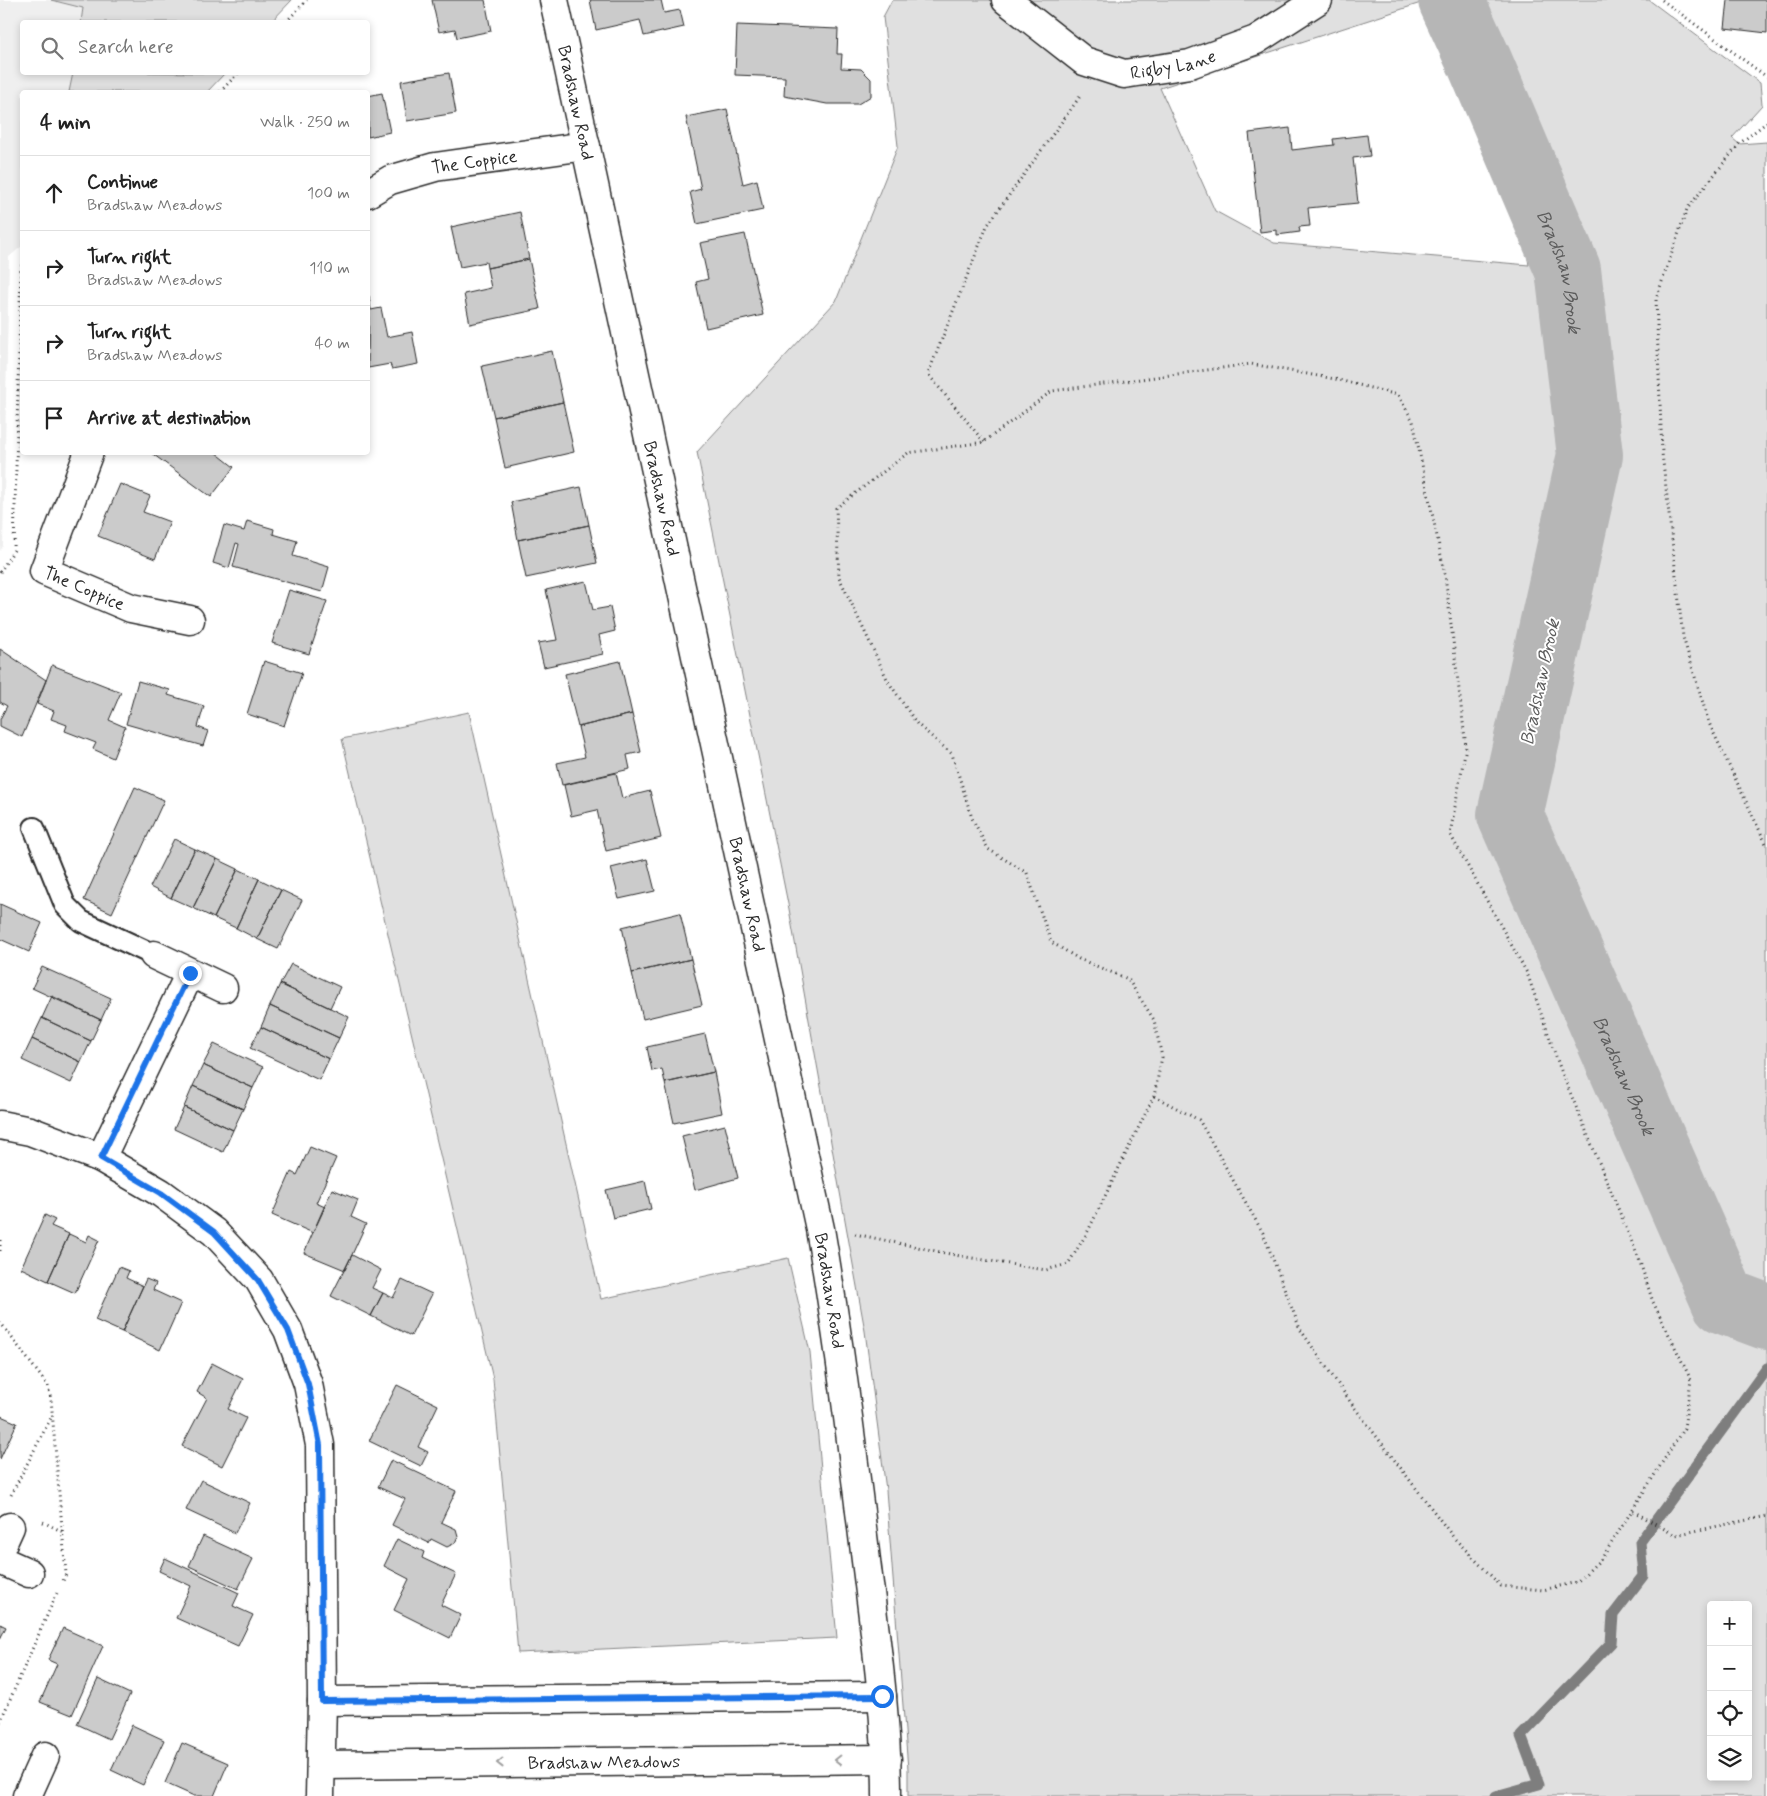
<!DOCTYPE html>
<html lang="en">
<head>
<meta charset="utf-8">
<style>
	:root { --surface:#fff; --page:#f6f6f6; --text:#222; --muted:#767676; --line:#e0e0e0 }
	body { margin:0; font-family:Mynerve,sans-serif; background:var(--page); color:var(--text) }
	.controls { position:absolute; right:15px; bottom:15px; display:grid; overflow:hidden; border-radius:5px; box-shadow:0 2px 8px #0003 }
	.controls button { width:45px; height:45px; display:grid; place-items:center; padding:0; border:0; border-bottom:1px solid var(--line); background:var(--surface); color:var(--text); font:25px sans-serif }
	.stop { position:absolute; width:15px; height:15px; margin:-11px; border:4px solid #1a73e8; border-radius:50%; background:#fff }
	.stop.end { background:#1a73e8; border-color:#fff; box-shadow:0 1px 5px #0008 }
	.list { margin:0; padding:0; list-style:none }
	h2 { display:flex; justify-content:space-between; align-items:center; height:65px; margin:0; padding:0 20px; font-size:21px }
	h2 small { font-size:16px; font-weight:400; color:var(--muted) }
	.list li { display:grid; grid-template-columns:32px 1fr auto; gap:15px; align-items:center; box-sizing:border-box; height:75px; padding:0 20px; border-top:1px solid var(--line) }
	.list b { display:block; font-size:19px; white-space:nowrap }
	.list p { margin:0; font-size:16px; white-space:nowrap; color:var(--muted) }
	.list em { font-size:16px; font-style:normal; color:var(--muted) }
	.icon { flex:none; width:28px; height:28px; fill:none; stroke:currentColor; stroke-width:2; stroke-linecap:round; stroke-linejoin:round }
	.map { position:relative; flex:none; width:1767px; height:1796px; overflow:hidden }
	.search { position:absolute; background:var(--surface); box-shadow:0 2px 8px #0003; left:20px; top:20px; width:350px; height:55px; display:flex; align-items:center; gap:12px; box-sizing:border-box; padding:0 18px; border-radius:5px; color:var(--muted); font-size:19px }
	.panel { position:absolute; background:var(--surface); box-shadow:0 2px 8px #0003; left:20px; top:90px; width:350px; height:365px; border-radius:5px }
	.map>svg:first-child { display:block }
</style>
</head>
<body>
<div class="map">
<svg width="1767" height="1796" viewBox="0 0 1767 1796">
	<rect width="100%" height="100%" fill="#fff"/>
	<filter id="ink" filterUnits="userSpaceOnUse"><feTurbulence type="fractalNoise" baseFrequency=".02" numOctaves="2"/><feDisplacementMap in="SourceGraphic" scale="10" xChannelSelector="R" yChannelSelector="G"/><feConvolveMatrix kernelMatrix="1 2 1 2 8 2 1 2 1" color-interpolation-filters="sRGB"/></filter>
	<g filter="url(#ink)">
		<path fill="#efefef" d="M0,0H51L84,8L81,22H22V72L73,73L69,92H22V246L9,257L3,546L0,551Z"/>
		<path fill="#e0e0e0" stroke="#868686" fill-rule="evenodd" d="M51,0H292L271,22H81L83,8Z
			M892,0H1649L1760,83L1762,105L1732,138L1739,144L1767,142V1796H908V1769L886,1490L865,1331L789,909L697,452L836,301L898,146L883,17ZM1430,0L1516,193L1529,265L1274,243L1215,211L1160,88ZM1711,1605H1748V1777H1711Z
			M73,73V72L225,73L207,92H69Z
			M469,712L601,1299L788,1258L810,1352L837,1638L518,1653L493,1379L342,739Z"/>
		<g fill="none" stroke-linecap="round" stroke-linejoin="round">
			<path stroke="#7e7e7e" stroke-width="11" d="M1496,1796L1539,1784L1521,1736L1611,1643L1613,1615L1643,1576L1640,1542L1767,1368"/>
			<path stroke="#b6b6b6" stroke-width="66" id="s1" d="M1451,0L1479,61L1568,270L1590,455L1510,815L1724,1301L1767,1317"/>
		</g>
		<path fill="#cbcbcb" stroke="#2b2b2b" d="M432,0H485L491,31L457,38L455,29L439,32Z
			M590,0H661L664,13L680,10L684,27L644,36L640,20L596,30Z
			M1728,0H1767V33L1725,28Z
			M737,25L838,29L837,54H842L841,68L861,69L871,79V96L858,104H827L784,96L785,77L735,75Z
			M449,73L456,113L407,121L401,81Z
			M382,93L390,132L368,137V96Z
			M727,109L743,184L757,180L763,210L697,224L690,192L701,189L686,117Z
			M1290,128L1292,150L1334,145L1333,139L1367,135L1370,156L1353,158L1358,203L1308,208L1310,226L1299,227L1300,232L1277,235V230L1260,232L1249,133Z
			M520,212L529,259L487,268L486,262L460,267L451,227Z
			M745,234L763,315L706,328L696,282L708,279L700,243Z
			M529,259L540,309L470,324L464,294L491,288L487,268Z
			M369,296L371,310L381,308L387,337L412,332L418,364L392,369L390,364L368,368Z
			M552,351L563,402L494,417L482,366Z
			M563,402L574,452L505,468L494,417Z
			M150,452H215L234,467L211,497Z
			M120,484L150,496L143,512L170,522L155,559L98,536Z
			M581,487L589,525L518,540L511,502Z
			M247,521L274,529L273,534L297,541L293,556L329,567L322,592L233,567L239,544L236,543L229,568L213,563L224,525L244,531Z
			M589,525L597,563L526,578L518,540Z
			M586,581L593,610L610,607L615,631L599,635L603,654L544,667L538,643L557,640L546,590Z
			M289,590L327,601L309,654L272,643Z
			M0,649L46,680L22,737L0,726V719L7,706L0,702Z
			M264,661L302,673L284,726L247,714Z
			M620,661L632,714L578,727L565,674Z
			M52,665L121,692L109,720L125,727L113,758L93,749L96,743L65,731L67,725L51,719L54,711L37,704Z
			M138,681L170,690L168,695L204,706L198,727L208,731L203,746L126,724Z
			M632,714L641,752L627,755L630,769L562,785L557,763L585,757L578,727Z
			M616,773L622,798L650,791L661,838L606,851L597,810L571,816L564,785Z
			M135,787L164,800L112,913L84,900Z
			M174,839L195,849L171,898L150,887Z
			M195,849L217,859L193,908L171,898Z
			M217,859L238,869L214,918L193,908Z
			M647,859L655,891L619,899L611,868Z
			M238,869L259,879L236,928L214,918Z
			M259,879L281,890L257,939L236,928Z
			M281,890L302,900L278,949L257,939Z
			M0,904L42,923L29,952L0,939Z
			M680,913L691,959L632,973L622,927Z
			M691,959L702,1005L643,1019L632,973Z
			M291,964L340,987L330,1008L280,984Z
			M42,967L111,998L101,1020L32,988Z
			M280,984L349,1017L339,1038L270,1006Z
			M52,996L101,1020L91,1041L42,1018Z
			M270,1006L339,1038L329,1059L261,1027Z
			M42,1018L91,1041L81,1062L32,1039Z
			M261,1027L329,1059L319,1080L250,1048Z
			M705,1034L714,1072L665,1083L662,1069L652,1071L647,1047Z
			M32,1039L81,1062L71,1083L22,1060Z
			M214,1044L263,1067L253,1088L203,1065Z
			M203,1065L253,1088L243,1109L193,1086Z
			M714,1072L722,1113L674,1123L665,1083Z
			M193,1086L243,1109L233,1130L184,1107Z
			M184,1107L233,1130L223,1152L174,1129Z
			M725,1125L738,1178L695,1190L682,1136Z
			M310,1147L336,1158L316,1203L325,1207L313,1233L272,1215L291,1172L297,1175Z
			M645,1181L651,1209L613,1218L606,1190Z
			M332,1189L358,1200L351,1217L366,1224L345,1270L304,1253Z
			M45,1215L55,1220L51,1226L69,1234L48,1281L21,1268Z
			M69,1234L86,1242L89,1235L99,1240L75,1293L48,1281Z
			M352,1255L381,1270L372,1288L383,1293L371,1316L331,1296Z
			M119,1267L129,1271L126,1278L143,1286L122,1332L95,1320Z
			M146,1279L156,1283L153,1290L181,1303L160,1350L122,1332Z
			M402,1280L432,1294L411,1336L371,1316L383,1293L393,1298Z
			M212,1363L243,1379L228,1409L246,1418L222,1466L182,1446L207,1398L197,1392Z
			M397,1385L438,1405L418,1447L428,1452L421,1466L369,1441Z
			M1,1416L17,1423L0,1459V1417Z
			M391,1460L456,1491L441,1522L456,1529L458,1536L455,1543L447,1547L431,1539L429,1543L392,1525L405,1499L378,1487Z
			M201,1480L250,1503L235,1533L186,1510Z
			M203,1536L253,1559L238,1589L189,1566Z
			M397,1539L424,1552L422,1558L456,1574L441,1605L461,1615L450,1638L394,1610L409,1579L384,1566Z
			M165,1558L239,1593L233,1606L253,1615L238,1646L176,1618L191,1586L159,1571Z
			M0,1624L6,1627L0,1639Z
			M63,1628L103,1646L72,1715L40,1702L57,1664L48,1660Z
			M98,1679L130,1694L109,1739L77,1724Z
			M132,1725L164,1740L143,1785L111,1770Z
			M182,1743L228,1763L214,1796H194L165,1783Z"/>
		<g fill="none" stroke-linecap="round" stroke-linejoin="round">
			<g stroke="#2b2b2b" stroke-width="24">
				<path id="service" d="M34,828L65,905L81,921L154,955"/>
			</g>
			<g stroke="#2b2b2b" stroke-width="31">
				<g id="minor">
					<path id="s2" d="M1006,0L1084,61L1124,74L1190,64L1256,40L1318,0"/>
					<path id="s3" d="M368,193L390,180L435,167L586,146"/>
					<path id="s4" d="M89,452L44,571L131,608L190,620"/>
					<path d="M154,955L223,988"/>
					<path d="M0,1125L30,1131L101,1158L161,1193L214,1232L259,1280L288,1330L308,1384L320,1445L322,1701L320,1796"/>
					<path d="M101,1158L190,973"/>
					<path d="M0,1549L10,1527"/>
					<path d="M0,1560L29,1573"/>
					<path d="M322,1701L882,1696"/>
					<path id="s5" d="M322,1765L887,1759"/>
					<path d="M27,1796L45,1756"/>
				</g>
			</g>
			<g stroke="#2b2b2b" stroke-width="31">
				<g id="primary">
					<path id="s6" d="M554,0L820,1229C838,1333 851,1438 864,1544C874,1628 887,1711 887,1796"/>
				</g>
			</g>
			<path stroke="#2b2b2b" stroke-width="3" stroke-dasharray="1 4" stroke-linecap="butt" d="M1662,0L1767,77
				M286,22L307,0
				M220,92L239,72
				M1767,122L1739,144L1687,209L1656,299L1662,453L1683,637L1709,723L1767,846
				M984,442L928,374L987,226L1081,95
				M0,572L14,550L21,267L22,265
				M855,1234L960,1256L1046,1270L1068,1264L1087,1233L1154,1096L1162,1057L1154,1020L1128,979L1079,959L1051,942L1027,873L988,849L972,818L952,754L917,724L888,681L839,577L836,508L908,453L984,442L1052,391L1251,364L1335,379L1398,395L1413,421L1445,575L1466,747L1450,834L1527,973L1560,1068L1639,1259L1653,1302L1691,1380L1684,1428L1602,1558L1577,1582L1543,1590L1501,1586L1454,1538L1354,1407L1300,1329L1263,1233L1199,1120L1154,1096
				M0,1240V1251
				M0,1322L48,1386L51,1399L66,1574L62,1583
				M11,1495L52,1416
				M1633,1511L1675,1535L1767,1516
				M43,1522L63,1532
				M0,1722L57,1593"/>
			<use href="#service" stroke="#fff" stroke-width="20"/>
			<use href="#minor" stroke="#fff" stroke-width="28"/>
			<use href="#primary" stroke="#fff" stroke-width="28"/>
		</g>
		<defs><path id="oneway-chevron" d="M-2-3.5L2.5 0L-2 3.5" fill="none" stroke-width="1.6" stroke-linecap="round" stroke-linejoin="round" transform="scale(1.25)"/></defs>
		<g stroke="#a0a0a0">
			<use href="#oneway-chevron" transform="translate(838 1760) rotate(179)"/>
			<use href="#oneway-chevron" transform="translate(500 1763) rotate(179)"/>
		</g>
	</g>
	<g fill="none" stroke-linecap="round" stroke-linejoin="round" filter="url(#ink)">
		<path stroke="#1a73e8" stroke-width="6" d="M190,973L101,1158L161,1193L214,1232L258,1280L288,1330L308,1384L320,1445L322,1701L882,1696"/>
	</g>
	<g text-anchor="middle" stroke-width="4" stroke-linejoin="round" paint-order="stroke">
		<g font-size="18" fill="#2b2b2b" stroke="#fff">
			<text dy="6" stroke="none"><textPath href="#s2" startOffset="191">Rigby Lane</textPath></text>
			<text dy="6" stroke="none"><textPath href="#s6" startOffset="105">Bradshaw Road</textPath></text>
			<text dy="6" stroke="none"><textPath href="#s3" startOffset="112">The Coppice</textPath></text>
			<text dy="6" stroke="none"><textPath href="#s6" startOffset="510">Bradshaw Road</textPath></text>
			<text dy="6" stroke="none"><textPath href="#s4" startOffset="171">The Coppice</textPath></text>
			<text dy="6" stroke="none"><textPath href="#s6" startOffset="915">Bradshaw Road</textPath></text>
			<text dy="6" stroke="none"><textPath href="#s6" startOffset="1320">Bradshaw Road</textPath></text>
			<text dy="6" stroke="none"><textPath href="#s5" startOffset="282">Bradshaw Meadows</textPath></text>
		</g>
		<g font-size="19" font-style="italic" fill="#5c5c5c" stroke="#fff">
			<text dy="7" stroke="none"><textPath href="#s1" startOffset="294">Bradshaw Brook</textPath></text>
			<text transform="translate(1539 682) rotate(-78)" y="7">Bradshaw Brook</text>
			<text dy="7" stroke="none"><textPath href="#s1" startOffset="1134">Bradshaw Brook</textPath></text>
		</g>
	</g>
</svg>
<div class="controls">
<button>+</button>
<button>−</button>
<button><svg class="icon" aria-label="locate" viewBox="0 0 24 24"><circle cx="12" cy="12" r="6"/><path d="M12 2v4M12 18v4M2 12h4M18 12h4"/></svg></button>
<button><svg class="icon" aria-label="layers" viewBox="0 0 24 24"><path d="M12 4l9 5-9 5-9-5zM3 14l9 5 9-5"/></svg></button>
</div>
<div class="stop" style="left:882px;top:1696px"></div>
<div class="stop end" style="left:190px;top:973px"></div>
<div class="search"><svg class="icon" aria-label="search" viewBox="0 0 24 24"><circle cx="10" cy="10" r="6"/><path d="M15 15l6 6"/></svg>Search here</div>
<section class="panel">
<h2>4 min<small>Walk · 250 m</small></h2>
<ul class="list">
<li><svg class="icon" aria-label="ahead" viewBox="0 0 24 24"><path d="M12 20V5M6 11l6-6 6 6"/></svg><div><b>Continue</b><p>Bradshaw Meadows</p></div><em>100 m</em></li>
<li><svg class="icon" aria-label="right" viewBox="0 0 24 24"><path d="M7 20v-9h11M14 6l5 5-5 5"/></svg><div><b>Turn right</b><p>Bradshaw Meadows</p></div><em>110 m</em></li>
<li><svg class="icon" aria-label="right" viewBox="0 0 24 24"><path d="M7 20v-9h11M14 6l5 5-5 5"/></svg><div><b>Turn right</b><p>Bradshaw Meadows</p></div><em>40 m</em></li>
<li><svg class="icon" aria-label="arrive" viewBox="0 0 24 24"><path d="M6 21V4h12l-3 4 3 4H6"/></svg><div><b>Arrive at destination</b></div></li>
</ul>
</section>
</div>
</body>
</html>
